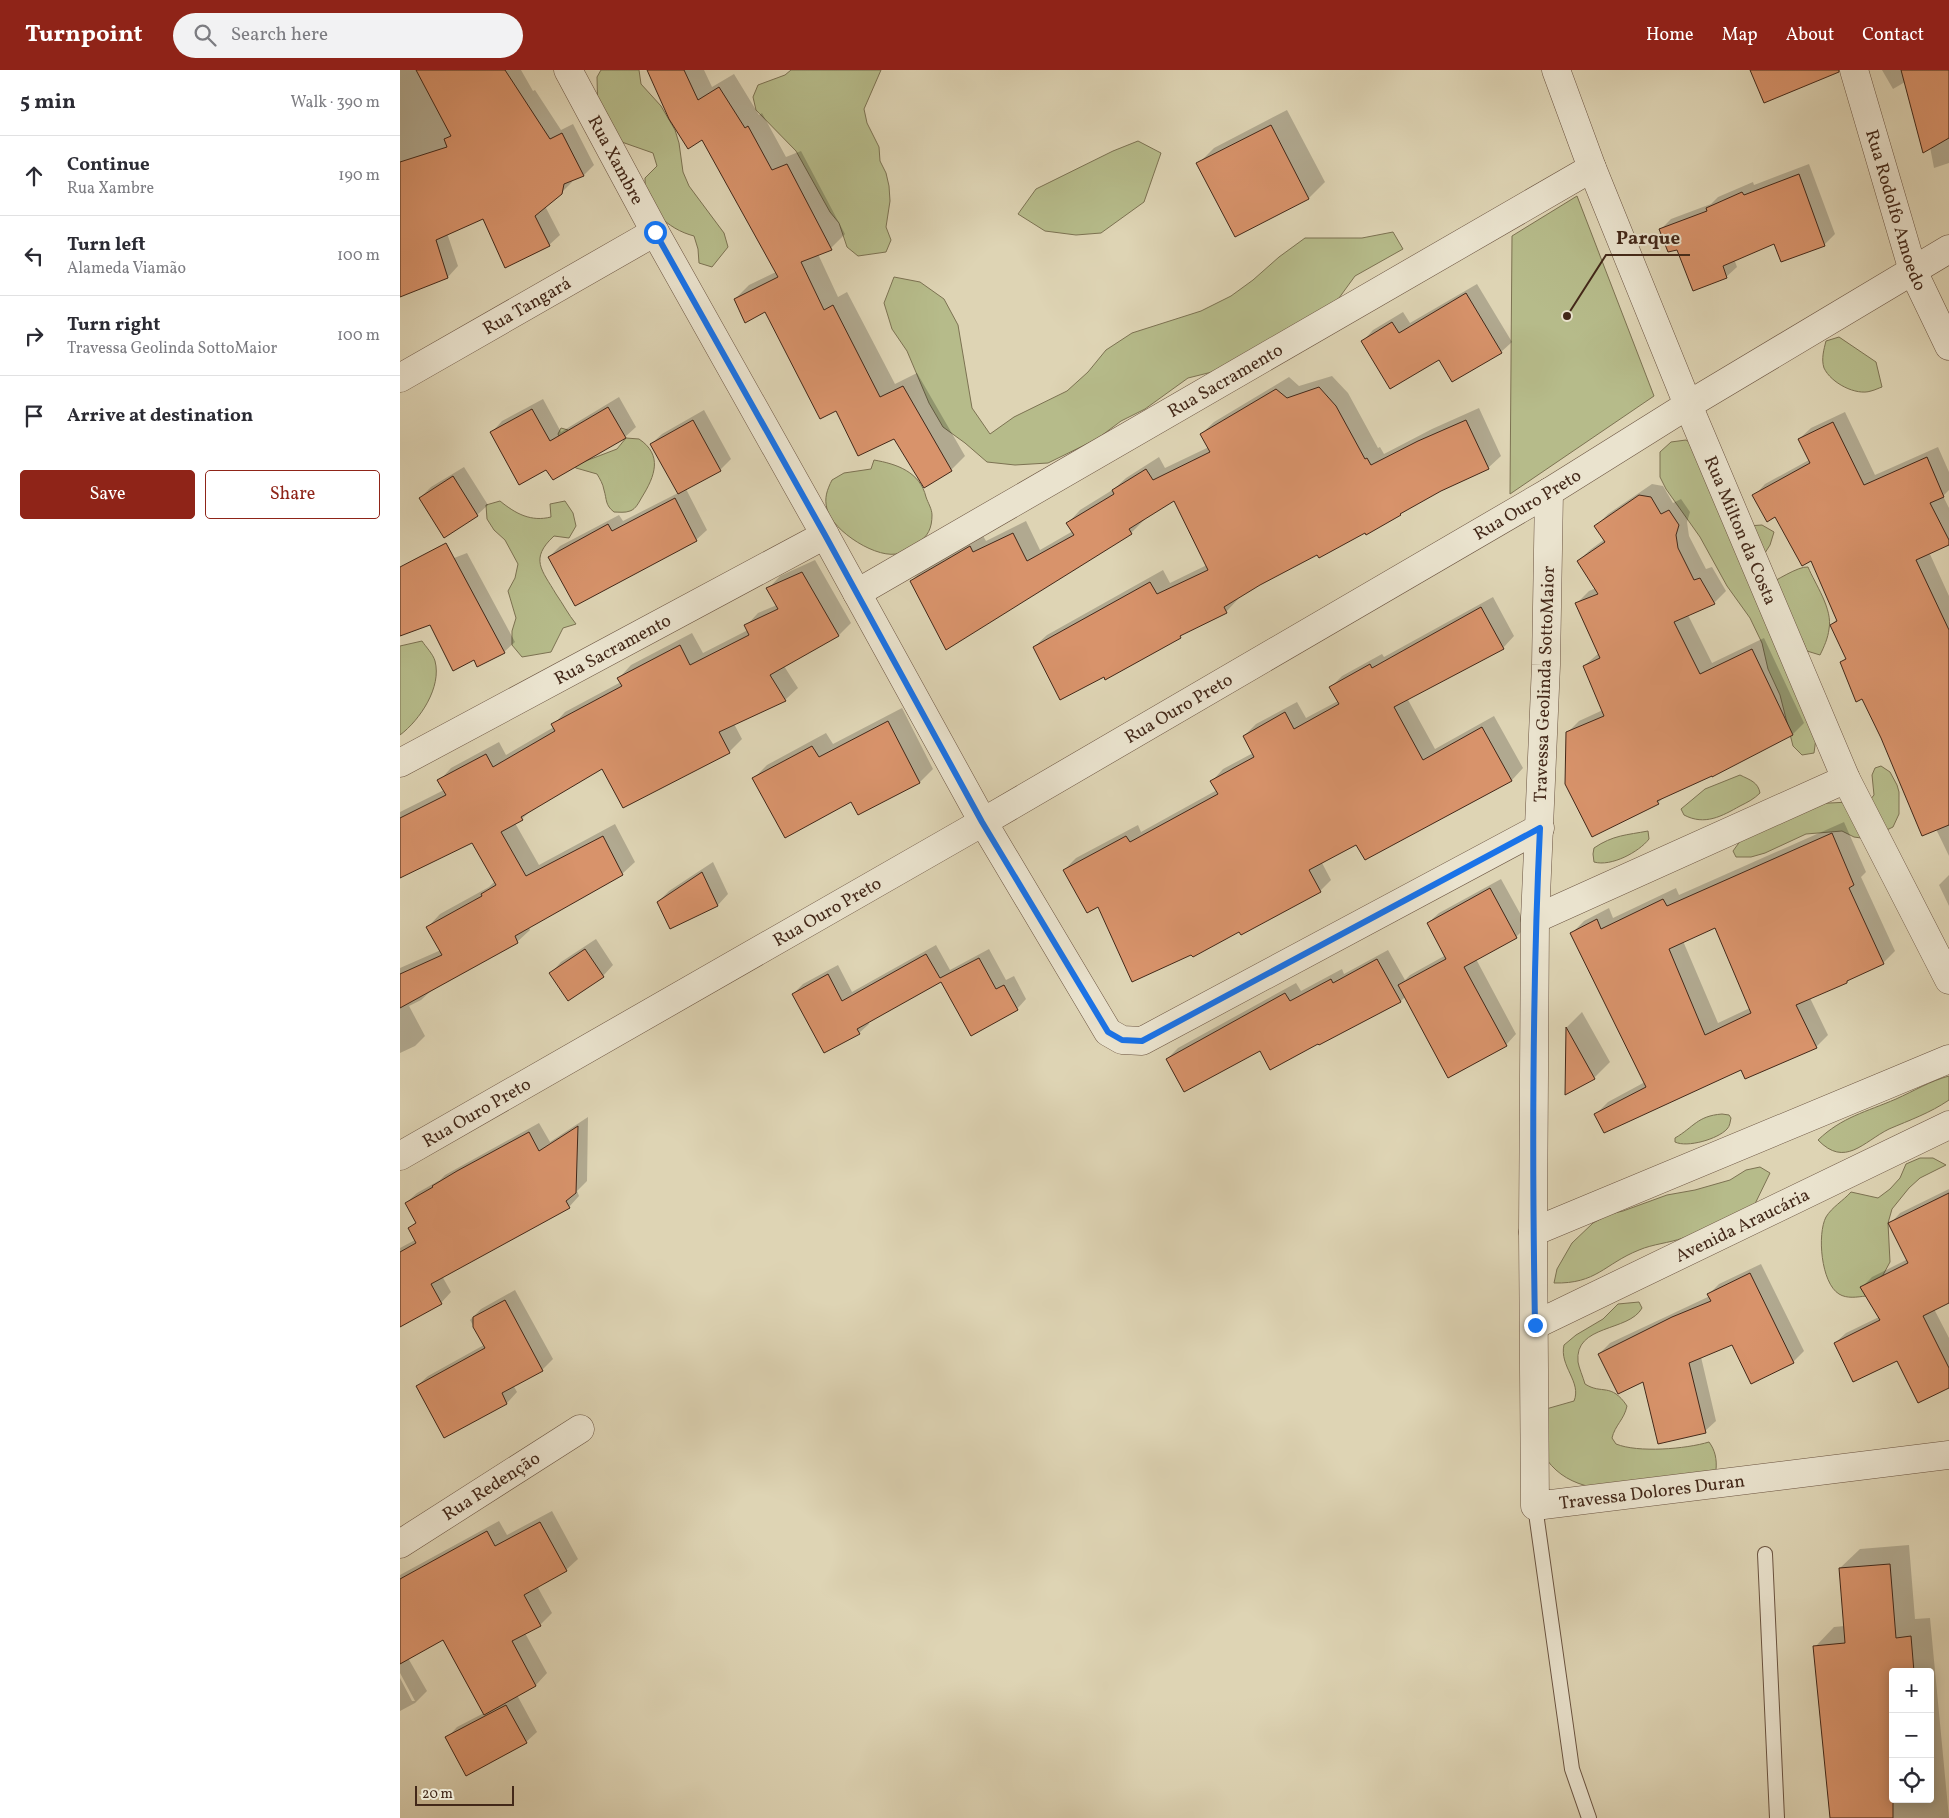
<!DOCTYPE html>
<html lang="en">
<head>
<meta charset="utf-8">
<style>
	:root { --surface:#fff; --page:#f2f2f3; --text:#2b2b33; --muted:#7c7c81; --line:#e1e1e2; --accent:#8f2418 }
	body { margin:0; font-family:Vollkorn,serif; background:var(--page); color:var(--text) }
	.controls { position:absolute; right:15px; bottom:15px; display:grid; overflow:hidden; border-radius:5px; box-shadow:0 2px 12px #0003 }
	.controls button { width:45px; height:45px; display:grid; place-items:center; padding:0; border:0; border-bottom:1px solid var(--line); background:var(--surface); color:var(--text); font:25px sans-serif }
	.scale { position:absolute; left:15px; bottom:12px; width:99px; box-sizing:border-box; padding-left:5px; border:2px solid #432819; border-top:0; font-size:14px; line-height:18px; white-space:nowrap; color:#432819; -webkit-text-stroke:4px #eae3ce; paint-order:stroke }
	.stop { position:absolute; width:15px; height:15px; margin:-11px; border:4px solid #1a73e8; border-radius:50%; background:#fff }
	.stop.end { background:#1a73e8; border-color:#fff; box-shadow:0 1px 5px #0008 }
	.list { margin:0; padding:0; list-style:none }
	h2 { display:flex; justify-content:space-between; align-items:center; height:65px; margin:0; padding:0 20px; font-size:21px }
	h2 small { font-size:16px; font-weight:400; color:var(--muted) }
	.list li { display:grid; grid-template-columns:32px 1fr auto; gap:15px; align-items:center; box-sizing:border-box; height:80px; padding:0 20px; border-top:1px solid var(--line) }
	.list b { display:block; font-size:19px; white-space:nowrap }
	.list p { margin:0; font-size:16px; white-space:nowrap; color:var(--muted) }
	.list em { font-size:16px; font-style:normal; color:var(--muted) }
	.actions { display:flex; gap:10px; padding:15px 20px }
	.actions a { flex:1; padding:11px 0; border:1px solid var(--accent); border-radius:5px; text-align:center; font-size:18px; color:var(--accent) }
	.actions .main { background:var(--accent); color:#fff }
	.icon { flex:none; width:28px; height:28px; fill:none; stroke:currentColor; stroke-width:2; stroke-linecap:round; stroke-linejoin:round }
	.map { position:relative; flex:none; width:1549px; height:1748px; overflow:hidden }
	header { display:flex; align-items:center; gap:30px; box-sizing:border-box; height:70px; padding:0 25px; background:var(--accent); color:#fff }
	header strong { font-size:24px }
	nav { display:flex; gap:28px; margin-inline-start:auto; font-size:18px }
	.search { width:350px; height:45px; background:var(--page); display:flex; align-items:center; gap:12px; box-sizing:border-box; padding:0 18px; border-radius:28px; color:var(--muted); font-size:19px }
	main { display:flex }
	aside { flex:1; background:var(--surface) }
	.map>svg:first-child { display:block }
</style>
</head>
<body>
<header>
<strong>Turnpoint</strong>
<div class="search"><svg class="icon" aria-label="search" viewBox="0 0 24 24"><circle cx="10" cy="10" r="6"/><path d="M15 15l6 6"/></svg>Search here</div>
<nav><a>Home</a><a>Map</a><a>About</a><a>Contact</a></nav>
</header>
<main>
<aside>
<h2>5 min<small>Walk · 390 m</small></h2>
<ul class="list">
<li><svg class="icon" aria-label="ahead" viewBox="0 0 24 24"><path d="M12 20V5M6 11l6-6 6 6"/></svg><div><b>Continue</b><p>Rua Xambre</p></div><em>190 m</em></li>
<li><svg class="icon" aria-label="left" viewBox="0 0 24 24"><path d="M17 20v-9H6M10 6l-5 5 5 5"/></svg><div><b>Turn left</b><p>Alameda Viamão</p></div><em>100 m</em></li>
<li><svg class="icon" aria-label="right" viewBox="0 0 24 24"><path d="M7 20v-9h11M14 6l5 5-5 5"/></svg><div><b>Turn right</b><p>Travessa Geolinda SottoMaior</p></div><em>100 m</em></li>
<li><svg class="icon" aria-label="arrive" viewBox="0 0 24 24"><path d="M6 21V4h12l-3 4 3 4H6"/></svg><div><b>Arrive at destination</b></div></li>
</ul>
<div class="actions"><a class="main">Save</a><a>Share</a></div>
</aside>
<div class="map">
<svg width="1549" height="1748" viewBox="0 0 1549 1748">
	<rect width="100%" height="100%" fill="#ded4b4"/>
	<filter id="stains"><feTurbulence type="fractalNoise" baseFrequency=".004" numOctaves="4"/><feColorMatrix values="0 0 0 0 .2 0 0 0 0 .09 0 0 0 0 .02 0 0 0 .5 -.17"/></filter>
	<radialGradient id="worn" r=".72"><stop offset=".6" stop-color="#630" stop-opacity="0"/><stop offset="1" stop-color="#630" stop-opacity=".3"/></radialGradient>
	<path fill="#b6bb8a" stroke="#7c7252" d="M201,0H239L241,14L261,36L275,60L279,73L283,102L289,116L324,163L328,177L312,197L299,193L298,179L294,166C267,159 244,137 245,108L257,96L253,83L216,70L198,48L197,7Z
		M391,0H481L464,39L467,53L479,77L480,91L486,103L489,116L490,131L486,157L491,170L486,182L458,186L447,177L439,153L430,142L396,81L356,40L353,27L358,15L385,5Z
		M738,71L761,83L744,132L701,163L676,165L645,161L618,144L636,119L713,81Z
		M1177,126L1254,326L1110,424L1112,166Z
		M993,162L1003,179L955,206L939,228L916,246L816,301L788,308L745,339L721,351L697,369L648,393L615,395L587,392L565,373L543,357L529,333L507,281L492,259L484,233L494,207L520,212L544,229L558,255L572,338L590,364L614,347L667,321L688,302L706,280L732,263L801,241L831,226L853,210L879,187L905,168H962Z
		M1439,267L1476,292L1482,317C1479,318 1475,320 1471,321C1456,326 1431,313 1424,298C1421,289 1424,279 1426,271Z
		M161,358L168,360L183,392L217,379L226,368L239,369C263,385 255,406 242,427C239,432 236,439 230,441C225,443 219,442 214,442C205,435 207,430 204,420C203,414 200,409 197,404L176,398L170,393L158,364Z
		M1286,370L1299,378L1347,456L1362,455L1374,462L1370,475L1363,486L1365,516C1376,511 1398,496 1408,497C1415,514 1433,539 1429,559C1428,568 1424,577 1420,585L1407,581L1401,567L1392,557L1416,668L1414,683L1402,685L1393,676L1380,625L1368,599L1362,573L1350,548L1327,516L1300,467L1266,419L1260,407V382L1271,372Z
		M474,390C497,394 520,402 526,427C528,433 532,439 532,445C532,458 528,467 517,473C512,476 506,481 500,483C479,491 432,461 427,439C424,428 427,420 432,410L444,403L471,399Z
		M100,431C116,444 131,452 151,447L150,434L165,431L173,443L176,456L169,468L154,466C129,489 142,500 156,524C163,534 168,544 176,554L163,558L151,582L122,587L112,575V561L116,548L108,521L115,508L118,494L105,470L94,460L87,449L86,435Z
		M22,571C26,577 33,584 35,591C42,617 20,650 0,665V576Z
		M1481,696L1490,702L1497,715L1499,722V744L1493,757L1468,769L1454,767L1442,761L1406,764L1365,783L1351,787H1336L1333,781L1346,763L1410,734L1469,731L1474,725L1472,705L1475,698Z
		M1340,705C1350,710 1358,712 1360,723C1354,729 1348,732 1340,736C1322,746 1305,756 1284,745L1281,739L1305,719Z
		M1248,761L1249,769C1239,782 1211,797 1194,792L1193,784L1194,778C1213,765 1227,765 1248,761Z
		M1549,1006V1030C1530,1043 1510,1050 1489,1059C1463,1072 1445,1098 1418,1070C1442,1047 1466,1042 1496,1029C1514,1021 1530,1011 1549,1006Z
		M1322,1044L1329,1045L1331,1048C1330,1052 1330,1056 1327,1059C1318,1069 1287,1078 1275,1072V1068C1294,1057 1297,1046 1322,1044Z
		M1520,1088H1533L1546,1095L1520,1108L1509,1118L1492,1139L1488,1153L1490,1192L1483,1205L1472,1214L1466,1226C1457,1227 1447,1229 1439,1224C1421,1213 1417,1164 1426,1147C1432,1137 1443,1131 1451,1122L1478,1128L1490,1119L1500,1108L1506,1094Z
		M1360,1097L1370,1103L1352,1140C1329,1150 1306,1160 1283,1168C1269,1173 1253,1174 1239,1180C1204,1194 1197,1214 1154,1213L1157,1199L1172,1173L1193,1153L1210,1144L1223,1141L1267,1125L1295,1120L1330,1110L1346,1100Z
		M1239,1232L1242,1238C1229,1262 1174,1254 1178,1292C1179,1298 1183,1307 1185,1314C1202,1325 1211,1312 1227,1336C1224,1350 1215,1355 1212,1368L1216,1374C1238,1383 1286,1379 1309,1372C1315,1380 1317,1389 1316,1400L1191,1417C1173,1413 1158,1405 1147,1390L1146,1339L1174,1331C1182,1312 1159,1296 1164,1275L1176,1265L1203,1249L1218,1234Z"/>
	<path fill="#0003" fill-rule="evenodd" d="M0,0H121L133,21L135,20L161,60L173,54L194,95L184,105L173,109L172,112L161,123L145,136L160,165L149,175L84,148L47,163L58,196L48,207L0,226Z
		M248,0H304L312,17L334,4L359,45L362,43L386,87L401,81L445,164L431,178L418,184L438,227L447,222L495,314L517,303L565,386L551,400L495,368L436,340L365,240L335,229L349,215L376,202L303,68Z
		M1482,0H1549V93L1534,98L1530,77L1505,12L1493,19Z
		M887,40L925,112L909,128L835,166L798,94L814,78Z
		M1409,94L1435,164L1424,175L1375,172L1334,189L1337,197L1326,207L1278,179L1261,159L1271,149L1311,134L1318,127L1353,112L1354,115Z
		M1077,214L1112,272L1101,282L963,271L973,260L1003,242L1010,253Z
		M932,306L948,323L978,378L980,377L984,384L1032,359L1079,338L1101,386L1088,398L1041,420L965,462L918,483L837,527L838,529L826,542L785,562L780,567L706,608L704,606L634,577L647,565L763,500L770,513L807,495L774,429L743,449L744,450L731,463L546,579L511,511L524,498L582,464L586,471L626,451L640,480L673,461L668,453L680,440L714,419L726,408L759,387L765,398L809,377L801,364L814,352L889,307L899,316Z
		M219,327L236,357L225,367L147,398L92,362L102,351L143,329L161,362Z
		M304,340L331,389L320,400L286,419L307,460L296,470L149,487L160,476L219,445L223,451L278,423L251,374L262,364Z
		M1445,342L1475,405L1538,377L1549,402V420L1543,426L1549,438V473L1529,482L1549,526V786L1536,759L1482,667L1463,627L1441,592L1447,587L1431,555L1438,548L1412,490L1376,445L1354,426L1365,414L1409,390L1399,369L1411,358Z
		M64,397L88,435L77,445L20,428L31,417Z
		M1252,414L1263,416L1273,433L1281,429L1290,442L1287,452L1289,466L1306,499L1312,497L1326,521L1314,533L1288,545L1312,593L1364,568L1404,653L1393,664L1266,725L1258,733L1192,765L1167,663L1179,651L1203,640L1184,596L1199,583L1177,533L1189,521L1196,518L1178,491L1190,480L1205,469L1196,456L1208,444Z
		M67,483L115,572L104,582L75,588L30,553L0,565V509Z
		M415,490L451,553L439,565L384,596L398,618L385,630L334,654L342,669L329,682L202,697L134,737L122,749L115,753L139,795L215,754L235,792L222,804L129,857L130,860L117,872L34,918L21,930L9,936L25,966L15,976L0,983V898L41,880L28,857L40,844L89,817L95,811L73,771L0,806V742L44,720L39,711L51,698L99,672L106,685L154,657L153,655L165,642L221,612L219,608L231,595L292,563L303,583L348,560L346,556L358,543L377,535L368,519L380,506Z
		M1093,527L1114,566L1103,578L1007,628L1035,679L1094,646L1123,698L1112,710L965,788L957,773L922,793L931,810L920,821L840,860L699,835L664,800L676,788L738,755L741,762L817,720L812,711L823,699L853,683L844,666L856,654L897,632L906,648L938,631L931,617L942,606L982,584L984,587Z
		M502,638L533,699L520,712L452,731L354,708L367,695L426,663L433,674Z
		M1444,752L1466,802L1461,807L1495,881L1483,893L1451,908L1447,912L1410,928L1428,965L1416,977L1196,1044L1208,1032L1245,1012L1172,863L1184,851L1209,838L1213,848L1276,818L1279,825ZM1316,856L1350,938L1318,953L1283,871Z
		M313,792L328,824L318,835L271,857L258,832L269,821Z
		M1549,805V836L1539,815Z
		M1101,809L1127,856L1116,867L1076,889L1116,964L1106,975L1005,927L1001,931L860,980L767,989L778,978L896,913L901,921L942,899L944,904L988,880L1005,910L1010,905L1046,885L1028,853L1039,843Z
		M196,869L213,895L203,906L151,903L161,892Z
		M536,875L550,900L589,879L606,910L614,906L626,929L617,939L542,911L468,951L469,954L459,963L393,924L403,914L438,895L452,922Z
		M1182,942L1210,992L1194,1008L1167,1023V957Z
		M188,1047L187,1111L177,1121L179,1126L169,1137L42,1206L51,1222L41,1233L0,1248V1178L15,1170L9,1159L17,1151L6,1133L17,1123L40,1110L45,1105L139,1053L150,1072Z
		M1549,1119V1232L1534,1239L1549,1268V1316L1498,1289L1435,1273L1446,1263L1479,1247L1462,1217L1472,1207L1508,1189L1490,1154L1500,1143Z
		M1361,1194L1404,1281L1393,1292L1332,1273L1301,1287L1316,1351L1305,1361L1244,1311L1199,1284L1210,1273L1310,1226L1309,1224L1319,1214Z
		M115,1220L153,1289L142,1300L113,1315L117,1322L107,1333L45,1366L17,1316L28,1306L84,1275L70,1250L81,1239Z
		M152,1441L178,1489L166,1500L137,1516L152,1543L140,1555L125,1563L147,1603L136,1615L117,1625L137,1662L126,1672L47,1668L57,1657L84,1643L43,1569L8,1588L27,1621L15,1633L0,1641V1608L12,1631H15L0,1603V1505L99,1451L107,1465Z
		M1509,1475L1515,1549L1530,1548L1549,1748H1431L1415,1577L1434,1557L1445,1556L1440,1498L1460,1479ZM1493,1602H1530V1729H1493Z"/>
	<path fill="#d8936b" stroke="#432819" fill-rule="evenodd" d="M16,0H105L150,69L162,63L184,106L164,114L162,124L135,146L150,176L105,198L83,149L36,170L48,208L0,227V92L47,77L44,69L51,66Z
		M247,0H284L298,30L319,17L345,58L348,56L372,100L387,94L432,180L401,192L424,240L433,235L480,327L503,316L552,401L524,418L494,369L458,386L436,341L420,349L365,242L345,253L334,229L378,207L302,70L288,79L269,49Z
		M1350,0H1439V2L1364,33Z
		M1501,0H1549V68L1523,83Z
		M871,55L909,129L835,167L796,93Z
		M1399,104L1425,176L1381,192L1374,174L1323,196L1327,208L1293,221L1277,180L1268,182L1259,159L1307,141L1306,138L1342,122L1344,125Z
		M1066,223L1102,283L1052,312L1039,290L990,319L961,271L992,252L999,263Z
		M919,317L936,336L965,389L967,388L971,395L1018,371L1066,350L1089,399L1041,421L1000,444L1001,445L966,465L965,463L919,488L917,485L860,515L824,537L827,543L780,566L781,568L705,610L704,607L660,630L633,577L750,512L757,524L808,500L774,431L729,459L732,464L546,580L510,511L570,476L573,482L613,463L627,491L674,465L666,453L714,424L712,420L746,399L753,410L810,382L800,364L876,319L887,328Z
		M208,337L226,368L153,410L146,400L119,415L90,362L132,339L150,371Z
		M293,350L321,401L278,424L250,374Z
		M1433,352L1464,415L1527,387L1544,427L1530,433L1549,470V475L1516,490L1549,560V755L1522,766L1481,668L1462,629L1456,632L1440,592L1446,589L1430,555L1437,551L1411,491L1402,496L1375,447L1367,452L1352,425L1410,393L1398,369Z
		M53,406L78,446L44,468L19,428Z
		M1239,425L1251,427L1261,444L1269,440L1279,455L1276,465L1278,478L1294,510L1300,508L1315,534L1274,552L1300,604L1352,579L1393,665L1312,707V706L1257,731L1259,734L1192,767L1165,714L1166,662L1204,646L1183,596L1200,588L1175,533L1198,524L1177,491L1205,472L1194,456Z
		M275,428L297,471L175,536L148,487L208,454L212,461Z
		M46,473L105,583L77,597L74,590L53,601L30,555L0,566V497Z
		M402,502L439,566L370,605L386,631L319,662L330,683L223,738L202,699L121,747L123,750L101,762L126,806L203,766L223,805L115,866L118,873L0,938V904L42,885L26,857L82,826L81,824L96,815L72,773L0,808V748L46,725L37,710L86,684L93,697L155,661L151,654L222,616L217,608L280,575L290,595L349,565L344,555L378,539L366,518Z
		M1081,537L1104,579L994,637L1023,690L1082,657L1112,711L965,790L956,775L909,800L921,822L841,865L839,862L793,887L791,885L732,912L698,837L687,843L663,800L726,766L730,772L818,724L810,711L854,687L843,666L885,642L894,659L939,634L929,617L970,594L972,598Z
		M488,651L520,713L458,745L451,732L385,768L352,708L412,676L419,687Z
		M1432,763L1454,815L1449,818L1484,894L1447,911V913L1396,935L1417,978L1345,1009L1341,1000L1204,1063L1194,1044L1246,1017L1170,863L1197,849L1201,859L1263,829L1267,836ZM1315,858L1351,943L1305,965L1269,879Z
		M302,802L318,836L270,859L257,832Z
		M1090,818L1117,868L1064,897L1107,976L1048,1008L998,915L1046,889L1027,853Z
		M185,879L204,907L168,931L149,903Z
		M526,884L540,908L579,888L596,919L604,915L618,940L571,966L541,912L457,959L460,964L424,983L392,924L428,904L442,931Z
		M977,889L1001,932L919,975L918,974L870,1000L860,981L784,1022L766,989L885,923L890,931L931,909L933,913Z
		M1166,957L1195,1009L1165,1025Z
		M178,1056L176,1123L166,1131L170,1138L31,1214L42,1234L0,1257V1182L16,1173L8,1158L16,1153L5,1133L33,1117L32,1116L57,1101L129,1062L139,1081Z
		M1549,1123V1233L1523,1246L1549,1298V1318L1518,1333L1497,1291L1453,1312L1434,1273L1480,1250L1460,1217L1508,1193L1488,1153Z
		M1350,1203L1394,1293L1351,1314L1332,1275L1289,1293L1306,1363L1258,1374L1243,1312L1218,1324L1198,1284L1272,1247L1311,1231L1307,1224Z
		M105,1230L143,1301L102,1323L107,1334L44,1368L16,1316L85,1278L73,1257V1247Z
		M140,1452L167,1501L124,1525L141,1556L112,1571L136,1616L84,1645L43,1570L0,1594V1509L87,1461L95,1476Z
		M1490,1494L1496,1568L1511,1566L1514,1602H1493V1748H1430L1413,1576L1445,1573L1439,1498Z
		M106,1635L127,1673L66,1706L45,1667Z"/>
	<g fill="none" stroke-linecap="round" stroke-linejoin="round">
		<g stroke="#6a5340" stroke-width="16">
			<path id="service" d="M1135,1436L1172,1699L1189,1748
				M1365,1484L1377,1748"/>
		</g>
		<g stroke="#6a5340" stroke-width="29">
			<g id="minor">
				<path id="s1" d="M168,0L255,162L425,465L583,752L708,962L722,970L742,971L1140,758"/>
				<path id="s2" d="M1156,0L1192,98L1288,335L1446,709L1549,910"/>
				<path id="s3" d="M1454,0L1513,201L1549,276"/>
				<path id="s4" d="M0,308L255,162"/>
				<path id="s5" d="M1149,422L1146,595L1135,849L1133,1162L1135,1436L1549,1385"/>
				<path id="s6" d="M457,523L1192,98"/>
				<path id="s7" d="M0,693L425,465"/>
				<path d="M1135,849L1446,709"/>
				<path id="s8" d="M0,1086L583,752L1149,422L1288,335L1549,179"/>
				<path d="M1133,1162L1549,989"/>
				<path id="s9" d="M1135,1255L1549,1055"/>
				<path id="s10" d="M0,1474L180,1359"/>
			</g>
		</g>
		<use href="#service" stroke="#eae3ce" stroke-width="14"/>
		<use href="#minor" stroke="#eae3ce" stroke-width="28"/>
	</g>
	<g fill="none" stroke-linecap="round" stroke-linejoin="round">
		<path stroke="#1a73e8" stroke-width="6" d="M255,162L425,465L582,752L708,962L722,970L742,971L1140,758C1132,924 1132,1090 1135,1255"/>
	</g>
	<g text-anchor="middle" stroke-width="4" stroke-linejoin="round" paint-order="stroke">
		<g font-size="18" fill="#432819" stroke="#eae3ce">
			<text dy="6" stroke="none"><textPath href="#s1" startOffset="102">Rua Xambre</textPath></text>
			<text dy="6" stroke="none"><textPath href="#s3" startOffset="146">Rua Rodolfo Amoedo</textPath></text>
			<text dy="6" stroke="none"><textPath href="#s4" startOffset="146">Rua Tangará</textPath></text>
			<text dy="6" stroke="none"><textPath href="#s6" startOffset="425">Rua Sacramento</textPath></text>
			<text dy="6" stroke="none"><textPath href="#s8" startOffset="1302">Rua Ouro Preto</textPath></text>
			<text dy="6" stroke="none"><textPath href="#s2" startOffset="496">Rua Milton da Costa</textPath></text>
			<text dy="6" stroke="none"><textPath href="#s7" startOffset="241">Rua Sacramento</textPath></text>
			<text transform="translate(1144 614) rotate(-88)" y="6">Travessa Geolinda SottoMaior</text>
			<text dy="6" stroke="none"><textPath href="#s8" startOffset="898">Rua Ouro Preto</textPath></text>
			<text dy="6" stroke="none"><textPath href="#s8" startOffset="492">Rua Ouro Preto</textPath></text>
			<text dy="6" stroke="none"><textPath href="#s8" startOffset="88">Rua Ouro Preto</textPath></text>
			<text dy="6" stroke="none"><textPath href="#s9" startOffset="230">Avenida Araucária</textPath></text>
			<text dy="6" stroke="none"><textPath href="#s10" startOffset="108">Rua Redenção</textPath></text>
			<text dy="6" stroke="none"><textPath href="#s5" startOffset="1132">Travessa Dolores Duran</textPath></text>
		</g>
	</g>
	<path fill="none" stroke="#432819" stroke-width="2" d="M1167 246L1206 185H1290"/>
	<circle fill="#432819" stroke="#eae3ce" stroke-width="2" cx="1167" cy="246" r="5"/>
	<g font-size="19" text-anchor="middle" font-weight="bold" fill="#432819" stroke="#eae3ce" stroke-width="4" stroke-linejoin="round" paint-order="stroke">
		<text x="1248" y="174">Parque</text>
	</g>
	<rect width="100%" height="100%" filter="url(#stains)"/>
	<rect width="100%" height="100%" fill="url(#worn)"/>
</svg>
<div class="controls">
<button>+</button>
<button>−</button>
<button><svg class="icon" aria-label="locate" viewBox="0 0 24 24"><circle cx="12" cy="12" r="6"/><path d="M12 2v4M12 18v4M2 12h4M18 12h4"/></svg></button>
</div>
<div class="scale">20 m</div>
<div class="stop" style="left:255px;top:162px"></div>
<div class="stop end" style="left:1135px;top:1255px"></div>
</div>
</main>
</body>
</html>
